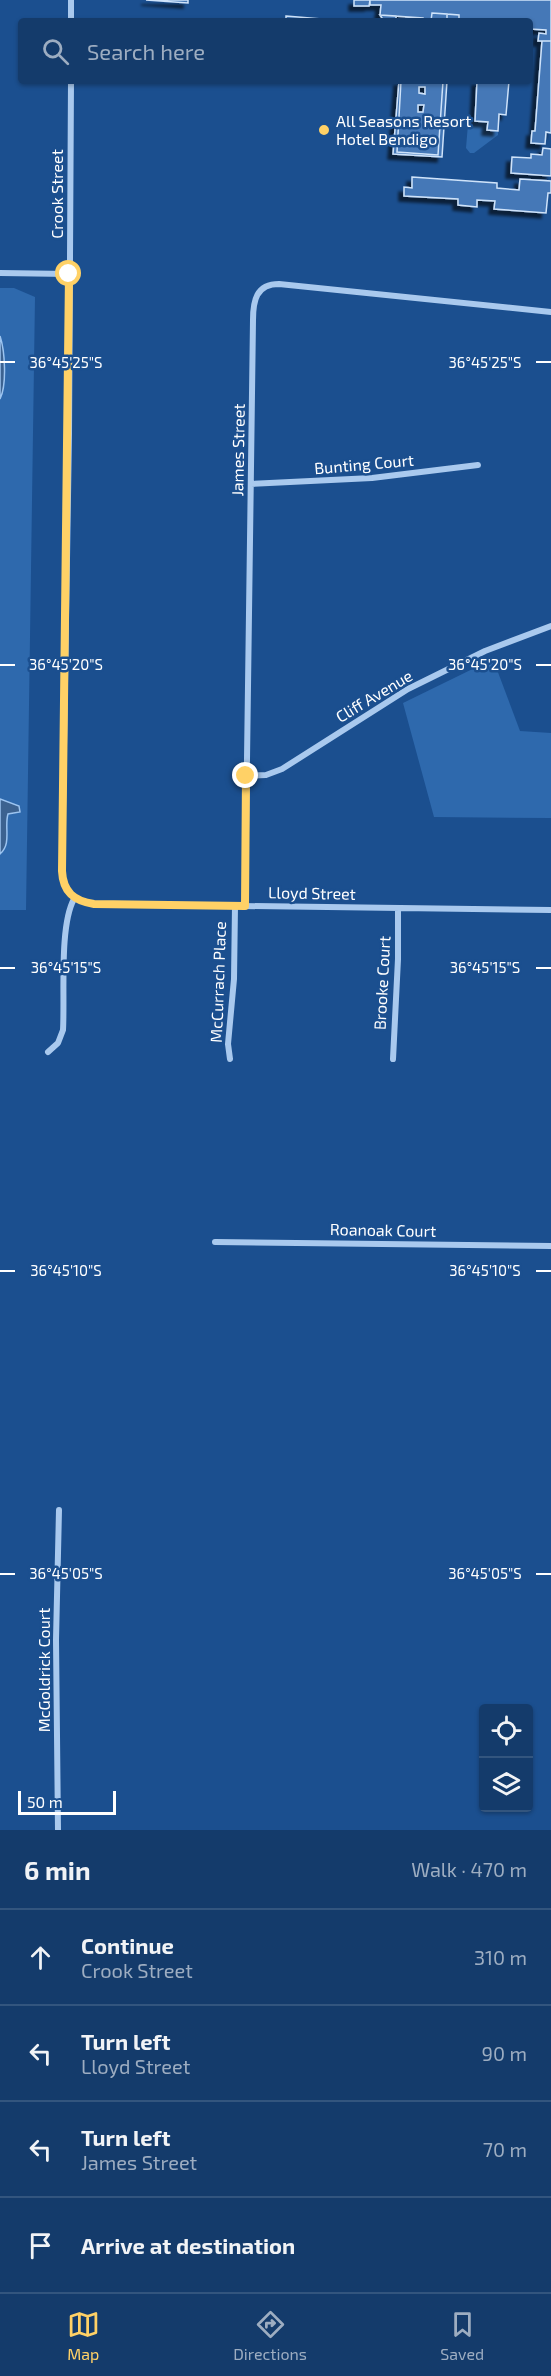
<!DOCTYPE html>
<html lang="en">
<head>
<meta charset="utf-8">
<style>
	:root { --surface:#143b6b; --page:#214673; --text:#f1f3f6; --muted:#9dadc1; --line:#33557e; --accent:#ffd166 }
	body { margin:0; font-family:"Exo 2",sans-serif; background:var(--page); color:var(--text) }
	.controls { position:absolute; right:18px; bottom:18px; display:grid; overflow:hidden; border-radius:6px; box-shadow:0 2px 4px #0004 }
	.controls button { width:54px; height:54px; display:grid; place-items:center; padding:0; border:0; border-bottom:2px solid var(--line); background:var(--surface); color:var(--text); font:30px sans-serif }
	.scale { position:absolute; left:18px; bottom:15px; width:98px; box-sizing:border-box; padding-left:6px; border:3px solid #fff; border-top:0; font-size:16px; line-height:21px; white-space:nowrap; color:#fff; -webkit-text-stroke:4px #1b4f8f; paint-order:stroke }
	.stop { position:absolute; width:18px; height:18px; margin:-14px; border:4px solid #ffd166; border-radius:50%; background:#fff }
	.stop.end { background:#ffd166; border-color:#fff; box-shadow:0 2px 6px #0008 }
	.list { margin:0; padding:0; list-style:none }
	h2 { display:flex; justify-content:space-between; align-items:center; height:78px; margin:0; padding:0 24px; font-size:26px }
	h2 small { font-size:20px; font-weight:400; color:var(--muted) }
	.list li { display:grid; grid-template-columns:39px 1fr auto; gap:18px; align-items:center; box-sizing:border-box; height:96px; padding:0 24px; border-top:2px solid var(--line) }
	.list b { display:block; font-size:22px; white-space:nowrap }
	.list p { margin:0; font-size:20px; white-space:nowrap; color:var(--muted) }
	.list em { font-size:20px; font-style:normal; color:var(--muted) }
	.icon { flex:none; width:33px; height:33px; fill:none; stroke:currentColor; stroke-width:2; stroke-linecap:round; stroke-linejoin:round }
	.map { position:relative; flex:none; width:551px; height:1830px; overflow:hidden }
	.search { position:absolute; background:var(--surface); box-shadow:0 2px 4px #0004; left:18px; right:18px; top:18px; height:66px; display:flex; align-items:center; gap:15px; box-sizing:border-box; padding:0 21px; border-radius:6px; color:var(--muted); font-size:22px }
	.sheet { height:462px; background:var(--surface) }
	nav { display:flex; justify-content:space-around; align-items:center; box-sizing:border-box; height:84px; border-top:2px solid var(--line); background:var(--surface); font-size:16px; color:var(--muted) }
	nav a { display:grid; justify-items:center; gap:3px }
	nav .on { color:var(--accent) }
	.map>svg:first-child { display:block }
</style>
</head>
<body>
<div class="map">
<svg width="551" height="1830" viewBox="0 0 551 1830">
	<defs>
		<filter id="shadow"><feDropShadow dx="-5" dy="5" stdDeviation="1.5" flood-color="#0009"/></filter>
	</defs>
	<rect width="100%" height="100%" fill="#1b4f8f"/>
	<path fill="#2e69ad" d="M473,120L488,122V130L498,131V135L474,153H470L466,148L468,124Z
		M0,288H14L35,297L26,910H0Z
		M493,659L520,731L551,733V818L434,817L403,703Z"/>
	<path fill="#3c6290" stroke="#9cc4f0" stroke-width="1.5" d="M0,336C5,351 7,385 0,399Z
		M0,799L19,806L20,812L8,814C4,827 12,844 0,854Z"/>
	<path fill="#4478b7" stroke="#cfe3fa" stroke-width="1.5" fill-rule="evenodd" filter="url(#shadow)" d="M146,0H188V3Z
		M354,0H370L369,6H354Z
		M370,0H551V41H538L539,33L546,34V30L530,29V21L459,20V15L432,13L431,21H423V18L380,15L381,5H370Z
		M432,13L447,14V21H431Z
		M447,14L459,15V21H447Z
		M380,15L396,16V21H384Z
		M286,16L346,21H286Z
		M406,17L423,18V21H405Z
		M542,41H551V133L546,132L545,144L531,143L532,131H535Z
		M399,81H401L397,152L438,155L443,81H447L442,157L393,154Z
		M401,81H443L438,155L397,152ZM419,87H425V94L419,93ZM418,105H424L423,112H418Z
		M477,81H509L506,115L499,114L498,131L487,130L488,122L475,121Z
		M543,148L551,149V176L511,173L512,157L531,158V154L542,155Z
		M412,177L497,183V188L519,190L520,179L551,181V193H548L546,213L494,209L495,201L477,200V207L458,205V199L404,196V187L412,188Z"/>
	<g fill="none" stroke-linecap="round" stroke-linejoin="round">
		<path stroke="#a9c9ee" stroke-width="6" d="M71,0V21
			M71,81L69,434L62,871C63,892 73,901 94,904L551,910
			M0,273L69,274
			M251,484L372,478L478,465
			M246,776L266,775L282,769L408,689L485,651L551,626
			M245,906L253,320C253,301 256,284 279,284L551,312
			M48,1052L58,1043L63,1030C65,996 59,926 74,899
			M230,1059L228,1044L234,979L235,906
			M393,1059L398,959V908
			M215,1242L551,1246
			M58,1830L56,1640L59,1510"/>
	</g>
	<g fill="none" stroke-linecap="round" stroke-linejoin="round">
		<path stroke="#ffd166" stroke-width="8" d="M69,274L62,871C63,892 74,901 94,904L245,906L246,776"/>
	</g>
	<path fill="none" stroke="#fff" stroke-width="2" d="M0,362H15M536,362H551M0,665H15M536,665H551M0,968H15M536,968H551M0,1271H15M536,1271H551M0,1574H15M536,1574H551"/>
	<circle fill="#ffd166" stroke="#1b4f8f" stroke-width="2" cx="324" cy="130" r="6"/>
	<g text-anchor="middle" stroke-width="5" stroke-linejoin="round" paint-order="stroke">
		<g font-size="16" fill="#fff" stroke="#1b4f8f" text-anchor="start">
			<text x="336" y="127">All Seasons Resort<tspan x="336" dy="18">Hotel Bendigo</tspan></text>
		</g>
		<g font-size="16" fill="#fff" stroke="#1b4f8f">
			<text transform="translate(57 194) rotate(-90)" y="6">Crook Street</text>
			<text transform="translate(238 450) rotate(-89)" y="6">James Street</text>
			<text transform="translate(364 464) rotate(-5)" y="6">Bunting Court</text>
			<text transform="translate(374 696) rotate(-31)" y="6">Cliff Avenue</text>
			<text transform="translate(312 893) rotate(1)" y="6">Lloyd Street</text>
			<text transform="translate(218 982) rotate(-88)" y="6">McCurrach Place</text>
			<text transform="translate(382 983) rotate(-87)" y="6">Brooke Court</text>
			<text transform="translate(383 1230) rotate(1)" y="6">Roanoak Court</text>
			<text transform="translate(44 1670) rotate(-90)" y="6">McGoldrick Court</text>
		</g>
	</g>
	<g font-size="15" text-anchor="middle" fill="#fff" stroke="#1b4f8f" stroke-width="5" stroke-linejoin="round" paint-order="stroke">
		<text x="485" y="368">36°45'25"S</text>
		<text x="66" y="368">36°45'25"S</text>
		<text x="66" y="670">36°45'20"S</text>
		<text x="485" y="670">36°45'20"S</text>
		<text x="485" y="973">36°45'15"S</text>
		<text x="66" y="973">36°45'15"S</text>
		<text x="66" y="1276">36°45'10"S</text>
		<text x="485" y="1276">36°45'10"S</text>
		<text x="485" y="1579">36°45'05"S</text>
		<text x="66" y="1579">36°45'05"S</text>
	</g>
</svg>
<div class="controls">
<button><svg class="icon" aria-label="locate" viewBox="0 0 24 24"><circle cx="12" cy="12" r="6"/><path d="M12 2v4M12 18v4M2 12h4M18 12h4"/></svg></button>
<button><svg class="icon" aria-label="layers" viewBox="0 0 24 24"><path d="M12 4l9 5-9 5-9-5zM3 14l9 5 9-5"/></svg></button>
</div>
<div class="scale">50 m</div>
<div class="stop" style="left:69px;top:274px"></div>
<div class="stop end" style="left:246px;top:776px"></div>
<div class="search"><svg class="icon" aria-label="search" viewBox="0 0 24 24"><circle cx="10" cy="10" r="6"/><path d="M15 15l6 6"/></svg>Search here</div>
</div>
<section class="sheet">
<h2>6 min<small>Walk · 470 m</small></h2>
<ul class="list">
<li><svg class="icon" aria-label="ahead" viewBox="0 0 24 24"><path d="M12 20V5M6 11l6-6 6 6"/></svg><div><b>Continue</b><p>Crook Street</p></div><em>310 m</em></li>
<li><svg class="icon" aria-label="left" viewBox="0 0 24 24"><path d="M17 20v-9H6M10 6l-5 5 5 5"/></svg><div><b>Turn left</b><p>Lloyd Street</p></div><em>90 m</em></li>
<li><svg class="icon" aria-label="left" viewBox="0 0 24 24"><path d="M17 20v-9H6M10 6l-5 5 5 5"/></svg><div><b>Turn left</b><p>James Street</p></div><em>70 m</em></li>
<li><svg class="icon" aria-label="arrive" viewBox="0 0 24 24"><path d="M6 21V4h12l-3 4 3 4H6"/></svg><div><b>Arrive at destination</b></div></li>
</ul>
</section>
<nav>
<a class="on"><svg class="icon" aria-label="map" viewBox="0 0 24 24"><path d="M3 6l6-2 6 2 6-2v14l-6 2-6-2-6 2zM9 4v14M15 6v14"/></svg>Map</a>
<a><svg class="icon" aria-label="directions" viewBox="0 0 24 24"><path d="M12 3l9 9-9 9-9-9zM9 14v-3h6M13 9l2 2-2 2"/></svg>Directions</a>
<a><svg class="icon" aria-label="saved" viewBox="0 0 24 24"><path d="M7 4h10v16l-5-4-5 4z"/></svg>Saved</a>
</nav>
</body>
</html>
